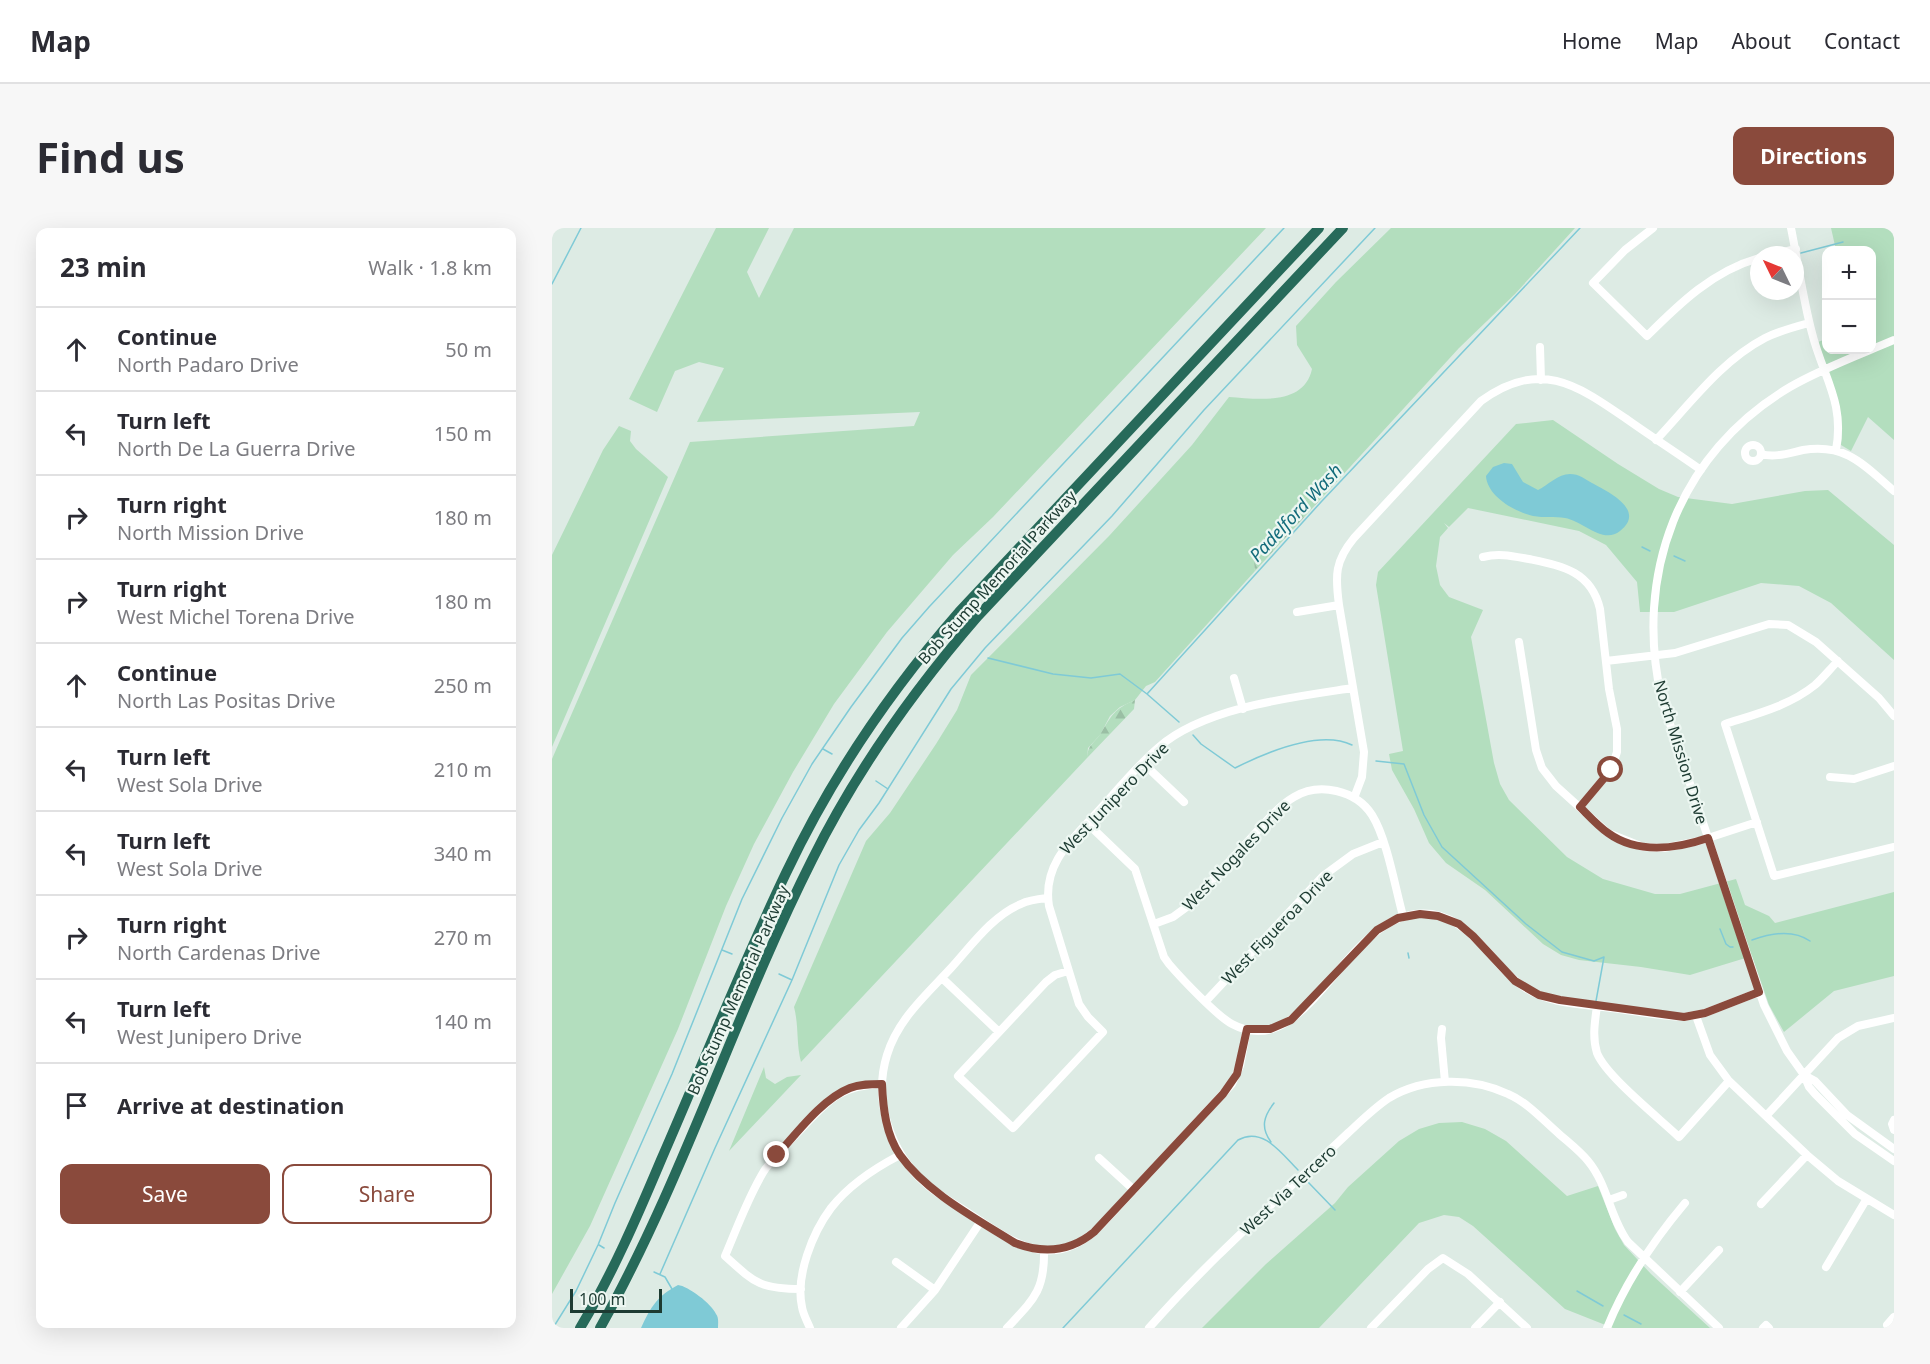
<!DOCTYPE html>
<html lang="en">
<head>
<meta charset="utf-8">
<style>
	:root { --surface:#fff; --page:#f7f7f7; --text:#2b2b33; --muted:#7c7c81; --line:#e1e1e2; --accent:#8a4a3c }
	body { margin:0; font-family:"Noto Sans",sans-serif; background:var(--page); color:var(--text) }
	.controls { position:absolute; right:18px; top:18px; display:grid; overflow:hidden; border-radius:12px; box-shadow:0 6px 24px #0002 }
	.controls button { width:54px; height:54px; display:grid; place-items:center; padding:0; border:0; border-bottom:2px solid var(--line); background:var(--surface); color:var(--text); font:30px sans-serif }
	.compass { position:absolute; left:1198px; top:18px; width:54px; height:54px; border-radius:50%; background:var(--surface); box-shadow:0 6px 24px #0002; rotate:313deg }
	.scale { position:absolute; left:18px; bottom:15px; width:92px; box-sizing:border-box; padding-left:6px; border:3px solid #1d3b32; border-top:0; font-size:16px; line-height:21px; white-space:nowrap; color:#1d3b32; -webkit-text-stroke:4px #edf7f2; paint-order:stroke }
	.stop { position:absolute; width:18px; height:18px; margin:-14px; border:4px solid #8a4a3c; border-radius:50%; background:#fff }
	.stop.end { background:#8a4a3c; border-color:#fff; box-shadow:0 2px 6px #0008 }
	.list { margin:0; padding:0; list-style:none }
	h2 { display:flex; justify-content:space-between; align-items:center; height:78px; margin:0; padding:0 24px; font-size:26px }
	h2 small { font-size:20px; font-weight:400; color:var(--muted) }
	.list li { display:grid; grid-template-columns:39px 1fr auto; gap:18px; align-items:center; box-sizing:border-box; height:84px; padding:0 24px; border-top:2px solid var(--line) }
	.list b { display:block; font-size:22px; white-space:nowrap }
	.list p { margin:0; font-size:20px; white-space:nowrap; color:var(--muted) }
	.list em { font-size:20px; font-style:normal; color:var(--muted) }
	.actions { display:flex; gap:12px; padding:18px 24px }
	.actions a { flex:1; padding:14px 0; border:2px solid var(--accent); border-radius:12px; text-align:center; font-size:21px; color:var(--accent) }
	.actions .main { background:var(--accent); color:#fff }
	.icon { flex:none; width:33px; height:33px; fill:none; stroke:currentColor; stroke-width:2; stroke-linecap:round; stroke-linejoin:round }
	.map { position:relative; flex:none; width:1342px; height:1100px; overflow:hidden; border-radius:12px }
	header { display:flex; align-items:center; gap:36px; box-sizing:border-box; height:84px; padding:0 30px; background:var(--surface); border-bottom:2px solid var(--line) }
	header strong { font-size:28px }
	nav { display:flex; gap:33px; margin-inline-start:auto; font-size:21px }
	.intro { display:flex; align-items:center; justify-content:space-between; box-sizing:border-box; height:144px; padding:0 36px }
	h1 { margin:0; font-size:42px }
	.button { padding:15px 27px; border-radius:12px; background:var(--accent); color:#fff; font-size:21px; font-weight:700 }
	main { display:flex; gap:36px; padding:0 36px }
	aside { flex:1; background:var(--surface); border-radius:12px; box-shadow:0 6px 24px #0002 }
	.map>svg:first-child { display:block }
</style>
</head>
<body>
<header>
<strong>Map</strong>
<nav><a>Home</a><a>Map</a><a>About</a><a>Contact</a></nav>
</header>
<div class="intro"><h1>Find us</h1><a class="button">Directions</a></div>
<main>
<aside>
<h2>23 min<small>Walk · 1.8 km</small></h2>
<ul class="list">
<li><svg class="icon" aria-label="ahead" viewBox="0 0 24 24"><path d="M12 20V5M6 11l6-6 6 6"/></svg><div><b>Continue</b><p>North Padaro Drive</p></div><em>50 m</em></li>
<li><svg class="icon" aria-label="left" viewBox="0 0 24 24"><path d="M17 20v-9H6M10 6l-5 5 5 5"/></svg><div><b>Turn left</b><p>North De La Guerra Drive</p></div><em>150 m</em></li>
<li><svg class="icon" aria-label="right" viewBox="0 0 24 24"><path d="M7 20v-9h11M14 6l5 5-5 5"/></svg><div><b>Turn right</b><p>North Mission Drive</p></div><em>180 m</em></li>
<li><svg class="icon" aria-label="right" viewBox="0 0 24 24"><path d="M7 20v-9h11M14 6l5 5-5 5"/></svg><div><b>Turn right</b><p>West Michel Torena Drive</p></div><em>180 m</em></li>
<li><svg class="icon" aria-label="ahead" viewBox="0 0 24 24"><path d="M12 20V5M6 11l6-6 6 6"/></svg><div><b>Continue</b><p>North Las Positas Drive</p></div><em>250 m</em></li>
<li><svg class="icon" aria-label="left" viewBox="0 0 24 24"><path d="M17 20v-9H6M10 6l-5 5 5 5"/></svg><div><b>Turn left</b><p>West Sola Drive</p></div><em>210 m</em></li>
<li><svg class="icon" aria-label="left" viewBox="0 0 24 24"><path d="M17 20v-9H6M10 6l-5 5 5 5"/></svg><div><b>Turn left</b><p>West Sola Drive</p></div><em>340 m</em></li>
<li><svg class="icon" aria-label="right" viewBox="0 0 24 24"><path d="M7 20v-9h11M14 6l5 5-5 5"/></svg><div><b>Turn right</b><p>North Cardenas Drive</p></div><em>270 m</em></li>
<li><svg class="icon" aria-label="left" viewBox="0 0 24 24"><path d="M17 20v-9H6M10 6l-5 5 5 5"/></svg><div><b>Turn left</b><p>West Junipero Drive</p></div><em>140 m</em></li>
<li><svg class="icon" aria-label="arrive" viewBox="0 0 24 24"><path d="M6 21V4h12l-3 4 3 4H6"/></svg><div><b>Arrive at destination</b></div></li>
</ul>
<div class="actions"><a class="main">Save</a><a>Share</a></div>
</aside>
<div class="map">
<svg width="1342" height="1100" viewBox="0 0 1342 1100">
	<defs>
		<pattern id="forest-firs" width="22" height="20" patternUnits="userSpaceOnUse" patternTransform="scale(1.5)"><rect width="22" height="20" fill="#b3debe"/><path d="M5 1l3.5 6h-7zM16 11l3.5 6h-7z" fill="#9abfa4"/></pattern>
	</defs>
	<rect width="100%" height="100%" fill="#ddebe4"/>
	<path fill="#b3debe" d="M164,0H217L195,44L207,70L242,0H714L441,289L401,327L335,404L282,476L241,544L202,616L174,678L126,801L38,998L0,1066V531L138,214L362,198L368,184L145,194L172,140L147,134L123,143L105,184L77,171Z
		M839,0H1023L963,66L907,120L766,274L750,271C737,279 734,293 723,304C718,308 710,310 707,315C700,322 702,334 703,343L603,454L594,458L583,472L568,479L558,488L548,507L536,520L535,530L249,834C244,815 247,798 242,779L314,613L338,585L384,516L405,482L419,447L557,308L640,217L677,169C706,171 752,178 760,141L745,117L744,98L784,54Z
		M1279,0H1342V212L1316,189L1299,223L1289,217C1294,176 1277,151 1266,114L1274,111V122H1320V22H1284Z
		M1001,192L1066,236L1107,261L1126,269L1180,276L1253,263L1276,262L1342,317V432L1279,375L1247,358L1209,355L1122,384H1088L1085,354L1054,317L1027,303L916,280L897,299L892,295L896,300L888,309L884,338L888,357L897,369L931,382L919,409L942,535L948,556L957,572L1015,629L1051,651L1103,666H1128L1184,651L1193,677L1217,688L1223,695L1342,664V748L1282,763L1232,804L1217,777L1200,728L1138,747L1089,739L1027,732L1009,727L991,716L933,662L894,635L877,615L862,581L840,542L837,526L851,523L824,357L826,344L964,196Z
		M67,198L79,203L78,213L84,221L116,249L0,519V327L51,222Z
		M212,839L214,850L223,856L235,849L249,847L177,923Z
		M910,894L933,901L954,913L1015,968L1046,958L1063,1001L1072,1017L1099,1046L1158,1100H1061L1013,1081L921,998L907,989L892,987L867,995L767,1100H650L714,1036L783,975L796,959L847,913L867,901L887,895Z"/>
	<path fill="url(#forest-firs)" d="M750,271L766,274L703,343C702,334 700,323 707,315C710,310 718,308 723,304C734,293 737,279 750,271Z
		M583,472L582,481L535,530C536,516 542,516 549,505C560,487 562,481 583,472Z"/>
	<path fill="#7fcad6" d="M952,235L960,236L971,254L986,262C996,257 1006,246 1018,246C1027,246 1033,251 1040,255C1055,263 1095,282 1068,303C1051,317 1031,293 1013,290C1003,288 992,290 981,288C963,284 935,268 934,248L941,239Z
		M126,1057C136,1058 160,1076 164,1086C167,1090 166,1095 166,1100H89C99,1079 104,1069 126,1057Z"/>
	<g fill="none" stroke-linecap="round" stroke-linejoin="round">
		<path stroke="#7fcad6" stroke-width="1.5" d="M1249,25L1291,14
			M0,56L29,0
			M1090,319L1098,323
			M1122,328L1133,333
			M436,430L501,446L539,450L568,446L595,466L627,494
			M595,466L769,274L1028,0
			M641,507L649,516L683,540C713,525 767,501 800,517
			M271,521L280,526
			M824,533L852,536L872,587L890,619L974,696L1010,724L1042,733L1052,729
			M324,553L336,561
			M1168,701L1174,716L1178,719H1181
			M1200,712C1219,705 1241,701 1258,713
			M170,722L180,726
			M856,725L857,730
			M227,746L240,752
			M1044,773L1052,729
			M719,914C708,899 712,888 722,875
			M756,954L783,982
			M47,1017L52,1020
			M102,1044L113,1049L120,1061
			M108,1046L163,920L240,752L287,637L307,602L327,575L399,461L433,420L560,288L652,182L823,0
			M1025,1063L1051,1078
			M1072,1087L1089,1096
			M1,1100L24,1063L46,1017L63,975L120,846L190,671L230,590L260,536L299,479L350,410L377,379L732,0
			M511,1100L686,912C711,898 730,926 746,942"/>
		<path stroke="#fff" stroke-width="8" d="M1101,0L1073,22L1041,55L1095,108C1128,75 1161,43 1207,30
			M1239,0C1246,35 1251,71 1260,105C1271,149 1293,174 1284,222
			M1217,27L1244,21
			M1342,112C1307,127 1271,140 1238,159C1126,225 1081,348 1110,472L1212,777L1235,823L1252,847L1257,859L1263,866L1303,906L1342,933
			M988,119L989,152
			M1104,212C1138,176 1169,133 1213,110C1227,103 1242,99 1257,95
			M1193 225a8 8 0 1 1 16 0a8 8 0 1 1-16 0Z
			M1209,226C1223,230 1237,225 1251,222C1294,215 1312,237 1342,263
			M931,329C947,325 960,328 977,331C1010,338 1039,343 1048,381L1057,461L1065,501V524L1059,542L1028,579
			M745,384L787,377
			M967,414L984,522L990,540L1004,558L1056,605L1091,619L1112,620L1147,613L1205,594
			M1054,433L1123,425L1217,396L1236,397L1264,414L1327,470L1342,488
			M1286,433C1278,441 1271,450 1263,457C1237,478 1204,486 1173,496L1222,648L1342,619
			M682,450L691,481
			M591,535L632,574
			M1278,549L1302,551L1342,538
			M802,570L810,549L812,524L787,377C783,347 783,333 802,310L929,173C988,130 1025,157 1076,192C1100,209 1125,225 1149,242
			M535,595L583,641L612,729L617,736C629,750 665,788 680,796C760,839 794,674 880,686C923,693 941,740 975,761C998,776 1032,776 1059,780C1083,783 1107,788 1132,789L1153,785L1207,764
			M496,670C487,671 477,672 469,676C441,687 419,718 399,740C374,767 346,791 335,827C321,872 338,924 373,955C386,967 403,976 418,986C464,1017 503,1045 550,996L680,856L688,838L695,801
			M602,696L621,689L636,678C657,655 678,633 699,610C712,596 725,579 742,569C767,554 804,562 820,587C835,611 843,659 851,688
			M516,743L503,747L494,754L406,848L461,900L551,804L536,789L527,776L497,678C491,640 514,617 538,592C561,568 582,540 607,519C653,479 742,469 801,460
			M390,750L447,804
			M654,773L771,648L801,626L831,614
			M1045,778C1043,793 1040,809 1045,825C1054,848 1107,890 1127,909L1177,853
			M1144,788L1158,827L1177,853L1255,927L1286,953L1342,987
			M890,801L889,810L893,854
			M1252,847L1263,853L1295,887L1342,921
			M1214,888L1286,810L1306,798L1342,790
			M1342,892L1340,896L1342,902
			M547,930L582,962
			M1057,972L1071,967
			M1209,976L1255,927
			M344,1034L383,1062
			M1274,1039L1314,972
			M249,1061C208,1061 203,1055 173,1028C185,1000 196,969 212,943C223,927 238,913 252,898C278,870 291,857 330,856
			M1128,1064L1167,1022
			M258,1100C255,1093 251,1086 250,1079C243,1048 261,1004 279,980C297,957 323,940 348,927
			M349,1100L383,1062L429,993
			M455,1100C481,1072 493,1063 492,1022
			M597,1100C641,1050 690,1004 739,958C758,941 777,923 796,905C809,893 822,880 837,870C872,849 920,849 956,866C975,874 991,892 1006,905C1016,914 1028,923 1036,933C1056,957 1058,990 1076,1014L1167,1100
			M819,1100L876,1041L891,1030L916,1046L975,1100
			M923,1100L948,1074
			M1055,1100C1074,1053 1101,1013 1133,975
			M1211,1100L1214,1097L1217,1100
			M1337,1100L1335,1097L1342,1089"/>
		<path stroke="#276a5a" stroke-width="10" d="M28,1100C60,1047 85,989 109,932C151,836 189,739 234,645C279,550 338,463 407,384L767,0
			M48,1100C132,950 183,785 260,632C304,543 361,463 426,388L791,0"/>
	</g>
	<g fill="none" stroke-linecap="round" stroke-linejoin="round">
		<path stroke="#8a4a3c" stroke-width="8" d="M225,927C245,905 270,871 298,860C308,856 319,856 330,856C331,880 334,907 348,927C375,965 425,991 463,1015C492,1026 518,1024 542,1004L671,866L685,846L695,801H718L739,792L825,702L846,690L868,686L886,688L907,696L921,708L963,753L987,767L1008,772L1132,789L1153,785L1207,764L1156,610C1124,621 1085,626 1056,605C1046,598 1037,588 1028,579L1059,542"/>
	</g>
	<g text-anchor="middle" stroke-width="4.5" stroke-linejoin="round" paint-order="stroke">
		<g font-size="16" fill="#1d3b32" stroke="#edf7f2">
			<text transform="translate(445 349) rotate(-48)" y="6">Bob Stump Memorial Parkway</text>
			<text transform="translate(1129 524) rotate(73)" y="6">North Mission Drive</text>
			<text transform="translate(562 570) rotate(-46)" y="6">West Junipero Drive</text>
			<text transform="translate(684 627) rotate(-46)" y="6">West Nogales Drive</text>
			<text transform="translate(725 699) rotate(-46)" y="6">West Figueroa Drive</text>
			<text transform="translate(186 762) rotate(-66)" y="6">Bob Stump Memorial Parkway</text>
			<text transform="translate(736 962) rotate(-43)" y="6">West Via Tercero</text>
		</g>
		<g font-size="18" font-style="italic" fill="#136c7b" stroke="#edf7f2">
			<text transform="translate(744 285) rotate(-47)" y="6">Padelford Wash</text>
		</g>
	</g>
</svg>
<div class="controls">
<button>+</button>
<button>−</button>
</div>
<svg class="compass" viewBox="-18 -18 36 36"><path d="M0-13l5 13h-10z" fill="#e53935"/><path d="M0 13l5-13h-10z" fill="#7c7c81"/></svg>
<div class="scale">100 m</div>
<div class="stop" style="left:1059px;top:542px"></div>
<div class="stop end" style="left:225px;top:927px"></div>
</div>
</main>
</body>
</html>
